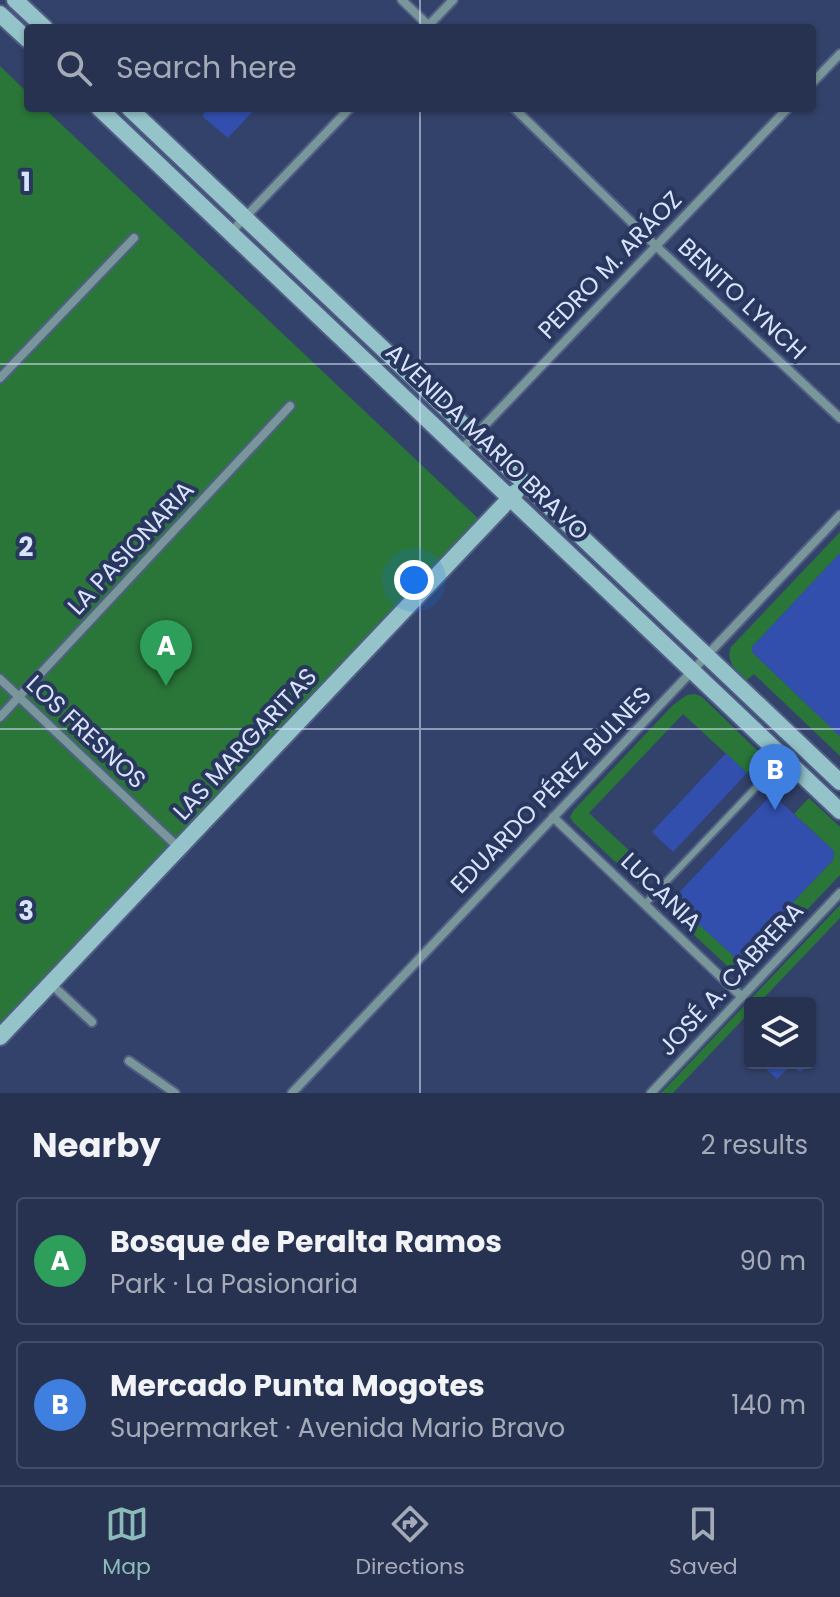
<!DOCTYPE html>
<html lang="en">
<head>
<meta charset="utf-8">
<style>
	:root { --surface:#263250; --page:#323e5a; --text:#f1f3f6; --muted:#a4aab7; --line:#424d67; --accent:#8bbbb9 }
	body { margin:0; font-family:Poppins,sans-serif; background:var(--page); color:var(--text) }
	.controls { position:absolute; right:24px; bottom:24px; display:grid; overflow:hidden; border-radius:8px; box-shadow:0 2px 6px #0004 }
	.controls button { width:72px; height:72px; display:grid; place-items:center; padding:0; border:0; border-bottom:2px solid var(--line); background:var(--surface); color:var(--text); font:40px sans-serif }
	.you { position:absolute; left:414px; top:580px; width:28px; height:28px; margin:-20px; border:6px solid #fff; border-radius:50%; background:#1a73e8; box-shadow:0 0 0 12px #1a73e833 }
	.badge { display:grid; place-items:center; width:52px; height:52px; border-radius:50%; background:var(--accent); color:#fff; font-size:26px; font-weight:700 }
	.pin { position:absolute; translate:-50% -66px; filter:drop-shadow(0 2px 4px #0008) }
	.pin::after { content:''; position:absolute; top:42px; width:28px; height:24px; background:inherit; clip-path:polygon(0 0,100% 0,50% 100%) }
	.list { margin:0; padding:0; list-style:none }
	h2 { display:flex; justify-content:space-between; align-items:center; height:104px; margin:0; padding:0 32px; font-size:34px }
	h2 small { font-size:26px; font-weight:400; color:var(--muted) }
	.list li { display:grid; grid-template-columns:52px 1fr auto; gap:24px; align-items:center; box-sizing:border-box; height:128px; margin:0 16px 16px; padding:0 16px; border:2px solid var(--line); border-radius:8px }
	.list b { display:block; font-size:30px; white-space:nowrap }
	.list p { margin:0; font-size:26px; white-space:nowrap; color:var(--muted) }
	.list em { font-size:26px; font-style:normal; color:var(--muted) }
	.icon { flex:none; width:44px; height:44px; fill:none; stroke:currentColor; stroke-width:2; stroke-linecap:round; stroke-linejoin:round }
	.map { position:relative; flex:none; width:840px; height:1093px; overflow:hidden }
	.search { position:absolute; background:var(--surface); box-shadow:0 2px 6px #0004; left:24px; right:24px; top:24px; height:88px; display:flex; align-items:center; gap:20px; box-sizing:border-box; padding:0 28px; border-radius:8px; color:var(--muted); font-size:30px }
	.sheet { height:392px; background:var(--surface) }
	nav { display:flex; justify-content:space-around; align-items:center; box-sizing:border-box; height:112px; border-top:2px solid var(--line); background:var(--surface); font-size:22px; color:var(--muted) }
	nav a { display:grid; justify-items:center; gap:4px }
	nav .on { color:var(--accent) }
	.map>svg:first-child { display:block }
</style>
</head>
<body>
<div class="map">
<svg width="840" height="1093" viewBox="0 0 840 1093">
	<rect width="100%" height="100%" fill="#33426b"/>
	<path fill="#2a7639" d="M0,66L28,93V108H44L485,525L0,1037Z
		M840,532V553L752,647V652L840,736V756L754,674L747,680C737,670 725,663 731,647Z
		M695,694L702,697L763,756L747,773L683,714L589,813L653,873L641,886L574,823L570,817L574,810L673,705L687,695Z
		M809,798L840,827V875L748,972L735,973L665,908L672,900L738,960L833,860L834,851L794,814Z
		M840,905V918L759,1003H750V1012L673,1093H661Z"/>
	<path fill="#324fae" d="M209,108H256L228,138L202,116Z
		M840,553V736L752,652V647Z
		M726,753L747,773L673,852L652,832Z
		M772,794L834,851L833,860L738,960L672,900Z
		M770,1063H809L800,1073L792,1064L777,1079L765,1068Z"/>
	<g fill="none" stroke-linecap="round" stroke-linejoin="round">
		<g stroke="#515f85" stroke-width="10">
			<path id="lane" d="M645,904L783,759"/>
		</g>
		<g stroke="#515f85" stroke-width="12">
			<path id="street" d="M402,0L431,28
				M427,27L453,0
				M812,83L840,54
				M514,108L656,246L840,418
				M231,232L350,108
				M0,378L134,238
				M461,450L788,108
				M0,679L179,848
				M0,717L290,406
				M553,817L742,997
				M51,984L92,1022
				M129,1061L175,1093
				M292,1093L840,515
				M651,1093L840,893"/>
		</g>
		<g stroke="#515f85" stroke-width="20">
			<path id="secondary" d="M15,0L45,28
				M0,14L28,40
				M99,108L840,811
				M129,108L840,782
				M0,1037L516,492"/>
		</g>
		<use href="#lane" stroke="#79969a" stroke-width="6"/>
		<use href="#street" stroke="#79969a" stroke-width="8"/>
		<use href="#secondary" stroke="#94c3ca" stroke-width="16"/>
	</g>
	<path fill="none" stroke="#d8e3fc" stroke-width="2" stroke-opacity="0.55" d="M420,0V28M420,108V1093M0,364H840M0,729H840"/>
	<g text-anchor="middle" stroke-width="8" stroke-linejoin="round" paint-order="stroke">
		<g font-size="24" fill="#d8e3fc" stroke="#29375f">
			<text transform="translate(610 265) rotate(-46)" y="8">PEDRO M. ARÁOZ</text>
			<text transform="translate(742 299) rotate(43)" y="8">BENITO LYNCH</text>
			<text transform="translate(487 442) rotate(44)" y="8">AVENIDA MARIO BRAVO</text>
			<text transform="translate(131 548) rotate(-47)" y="8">LA PASIONARIA</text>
			<text transform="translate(86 732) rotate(43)" y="8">LOS FRESNOS</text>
			<text transform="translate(245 744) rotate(-47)" y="8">LAS MARGARITAS</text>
			<text transform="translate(551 790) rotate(-46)" y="8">EDUARDO PÉREZ BULNES</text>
			<text transform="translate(661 892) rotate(44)" y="8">LUCANIA</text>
			<text transform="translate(731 979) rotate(-47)" y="8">JOSÉ A. CABRERA</text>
		</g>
	</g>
	<g font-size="26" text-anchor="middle" font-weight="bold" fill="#d8e3fc" stroke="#29375f" stroke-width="8" stroke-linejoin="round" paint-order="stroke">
		<text x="26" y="191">1</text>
		<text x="26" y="556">2</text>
		<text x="26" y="920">3</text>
	</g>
</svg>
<div class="controls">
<button><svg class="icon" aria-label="layers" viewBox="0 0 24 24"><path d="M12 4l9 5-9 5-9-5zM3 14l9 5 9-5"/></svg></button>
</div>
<div class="you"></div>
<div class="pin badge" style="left:166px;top:686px;background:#2e9e5b">A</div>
<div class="pin badge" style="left:775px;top:810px;background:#3f7fe0">B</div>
<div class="search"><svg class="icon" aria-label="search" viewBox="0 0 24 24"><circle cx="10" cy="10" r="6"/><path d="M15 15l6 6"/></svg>Search here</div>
</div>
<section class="sheet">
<h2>Nearby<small>2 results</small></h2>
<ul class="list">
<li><span class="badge" style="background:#2e9e5b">A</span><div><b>Bosque de Peralta Ramos</b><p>Park · La Pasionaria</p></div><em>90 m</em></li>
<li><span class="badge" style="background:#3f7fe0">B</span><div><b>Mercado Punta Mogotes</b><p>Supermarket · Avenida Mario Bravo</p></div><em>140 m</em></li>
</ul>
</section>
<nav>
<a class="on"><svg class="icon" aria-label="map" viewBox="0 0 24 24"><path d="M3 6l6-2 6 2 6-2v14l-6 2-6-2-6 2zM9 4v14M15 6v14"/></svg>Map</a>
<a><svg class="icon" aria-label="directions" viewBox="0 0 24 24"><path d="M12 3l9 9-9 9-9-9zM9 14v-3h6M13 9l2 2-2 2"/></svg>Directions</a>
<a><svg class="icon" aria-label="saved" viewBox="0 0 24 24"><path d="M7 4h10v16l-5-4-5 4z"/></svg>Saved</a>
</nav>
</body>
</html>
